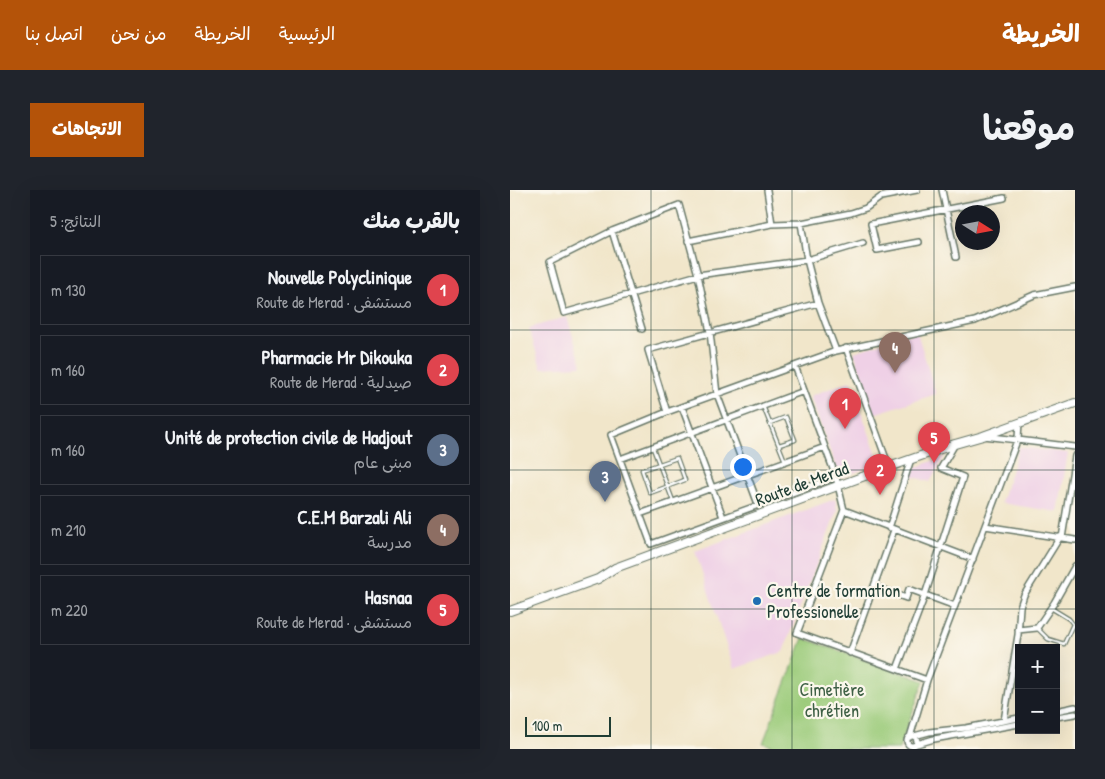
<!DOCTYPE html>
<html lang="ar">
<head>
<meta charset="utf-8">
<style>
	:root { --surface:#171b24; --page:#20242c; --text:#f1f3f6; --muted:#9ea1a6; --line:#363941; --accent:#b45309 }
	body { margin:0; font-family:"Patrick Hand","Playpen Sans Arabic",sans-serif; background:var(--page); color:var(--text); direction:rtl }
	.controls { position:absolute; right:15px; bottom:15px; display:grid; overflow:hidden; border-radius:0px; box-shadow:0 5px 20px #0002 }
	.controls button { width:45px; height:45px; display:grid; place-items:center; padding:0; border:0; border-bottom:1px solid var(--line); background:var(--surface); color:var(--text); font:25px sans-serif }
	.compass { position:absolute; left:445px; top:15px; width:45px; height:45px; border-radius:50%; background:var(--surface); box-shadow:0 5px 20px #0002; rotate:101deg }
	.scale { position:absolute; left:15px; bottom:12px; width:86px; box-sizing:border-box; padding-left:5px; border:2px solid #1f3d34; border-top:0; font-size:14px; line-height:18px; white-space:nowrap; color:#1f3d34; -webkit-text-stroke:4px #fbf7ec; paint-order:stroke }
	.you { position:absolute; left:232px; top:276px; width:18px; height:18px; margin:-12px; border:4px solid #fff; border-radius:50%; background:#1a73e8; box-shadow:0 0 0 8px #1a73e833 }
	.badge { display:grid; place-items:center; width:32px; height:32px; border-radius:50%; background:var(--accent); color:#fff; font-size:16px; font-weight:700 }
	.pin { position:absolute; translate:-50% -41px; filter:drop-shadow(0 1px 2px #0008) }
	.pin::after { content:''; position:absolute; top:26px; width:18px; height:15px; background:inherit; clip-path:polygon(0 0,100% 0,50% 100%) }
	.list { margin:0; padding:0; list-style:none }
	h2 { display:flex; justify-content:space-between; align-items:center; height:65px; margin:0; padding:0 20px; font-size:21px }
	h2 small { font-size:16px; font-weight:400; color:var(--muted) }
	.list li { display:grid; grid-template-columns:32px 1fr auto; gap:15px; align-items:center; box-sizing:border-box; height:70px; margin:0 10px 10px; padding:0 10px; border:1px solid var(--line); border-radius:0px }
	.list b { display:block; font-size:19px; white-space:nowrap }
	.list p { margin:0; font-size:16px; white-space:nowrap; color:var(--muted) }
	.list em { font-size:16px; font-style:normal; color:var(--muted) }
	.map { position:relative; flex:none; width:565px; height:559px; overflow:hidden; direction:ltr; border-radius:0px }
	header { display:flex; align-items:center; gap:30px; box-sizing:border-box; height:70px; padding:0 25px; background:var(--accent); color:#fff }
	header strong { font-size:24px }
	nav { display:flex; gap:28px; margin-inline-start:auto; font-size:18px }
	.intro { display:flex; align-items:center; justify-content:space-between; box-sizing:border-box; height:120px; padding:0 30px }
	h1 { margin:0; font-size:35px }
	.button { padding:12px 22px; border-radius:0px; background:var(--accent); color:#fff; font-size:18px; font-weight:700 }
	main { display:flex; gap:30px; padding:0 30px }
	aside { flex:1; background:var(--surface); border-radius:0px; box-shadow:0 5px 20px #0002 }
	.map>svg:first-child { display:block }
</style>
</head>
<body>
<header>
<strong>الخريطة</strong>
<nav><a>الرئيسية</a><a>الخريطة</a><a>من نحن</a><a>اتصل بنا</a></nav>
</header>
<div class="intro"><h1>موقعنا</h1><a class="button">الاتجاهات</a></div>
<main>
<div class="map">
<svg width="565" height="559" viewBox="0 0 565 559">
	<rect width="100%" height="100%" fill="#fbf7ec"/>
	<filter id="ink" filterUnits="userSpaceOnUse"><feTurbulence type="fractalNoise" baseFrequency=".02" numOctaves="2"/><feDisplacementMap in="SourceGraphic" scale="10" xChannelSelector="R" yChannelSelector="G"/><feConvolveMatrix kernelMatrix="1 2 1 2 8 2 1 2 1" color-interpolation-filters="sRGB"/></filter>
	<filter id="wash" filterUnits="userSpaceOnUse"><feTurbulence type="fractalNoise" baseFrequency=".0096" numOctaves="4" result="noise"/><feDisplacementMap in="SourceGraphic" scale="20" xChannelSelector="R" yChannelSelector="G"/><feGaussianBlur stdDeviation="1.12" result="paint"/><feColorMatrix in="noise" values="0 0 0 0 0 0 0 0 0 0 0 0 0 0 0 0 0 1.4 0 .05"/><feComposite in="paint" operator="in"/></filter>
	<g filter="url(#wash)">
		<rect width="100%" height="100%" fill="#f1e6ca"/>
		<path fill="#efd0e6" d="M57,127L72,176L31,178L19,138Z
			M407,142L426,204L364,224L344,162Z
			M340,191L370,273L330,288L300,206Z
			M509,257L558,263L548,322L491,313Z
			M435,266L420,292L398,285L400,280Z
			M325,309L327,321L273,462L224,479L185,361Z"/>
		<path fill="#9aca78" stroke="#5c8456" d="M293,448L414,491L389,559H272L253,553Z"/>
	</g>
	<g filter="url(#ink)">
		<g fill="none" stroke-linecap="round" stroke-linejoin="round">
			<g stroke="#687868" stroke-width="5">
				<path id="lane" d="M253,216L275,271
					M260,233L276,227L285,250L269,255
					M143,258L163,311
					M167,268L175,290L140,303L132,280Z
					M527,438L538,449L554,454L563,434L559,429L541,418"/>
			</g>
			<g stroke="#687868" stroke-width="8">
				<path id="street" d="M257,0L262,34
					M432,0L446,67
					M291,33L297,70L308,113L326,161
					M102,41L132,139
					M178,51L262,34L291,33L341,23L356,18L371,7L407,0
					M409,52L367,60L361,34L494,8
					M336,158L379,277
					M285,176L326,287L334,320L287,443L417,490
					M172,217L213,327
					M157,222L138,160L308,113
					M474,246L565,257
					M110,269L294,201
					M326,287L141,354L101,245L157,222L326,161L465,131L524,105L565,97
					M248,314L207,204L200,142L188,85L169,15L102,41L40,72L54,123L188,85L297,70L353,53
					M334,320L463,369
					M130,324L315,257
					M475,336L565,350
					M379,338L401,269
					M552,348L565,266
					M364,396L396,408L399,399L445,416
					M508,440L527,438L544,413L565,376
					M340,463L384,340
					M387,479L415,405L453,287L431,278L445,254
					M546,521L565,517
					M546,527L565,524
					M494,531L508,445L510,417L514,405L550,347
					M404,546L419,542L456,538L509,528
					M397 551a5 5 0 1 1 10 0a5 5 0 1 1-10 0Z
					M400,547L417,490L508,248L509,233
					M407,554L424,549L509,534"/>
			</g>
			<g stroke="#687868" stroke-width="10">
				<path id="primary" d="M0,421L88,389L105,378L379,277L445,254L473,246L565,213"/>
			</g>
			<use href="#lane" stroke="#fff" stroke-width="2.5"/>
			<use href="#street" stroke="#fff" stroke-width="5"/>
			<use href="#primary" stroke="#fff" stroke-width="8"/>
		</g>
	</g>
	<path fill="none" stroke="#1f3d34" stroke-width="1" stroke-opacity="0.55" d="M141,0V559M282,0V559M424,0V559M0,140H565M0,280H565M0,419H565"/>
	<circle fill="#1f6fb2" stroke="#fbf7ec" stroke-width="2" cx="247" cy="411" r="5"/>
	<g text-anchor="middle" stroke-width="4.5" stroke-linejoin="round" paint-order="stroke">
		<g font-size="18" fill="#1f3d34" stroke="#fbf7ec">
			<text transform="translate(292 294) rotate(-20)" y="6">Route de Merad</text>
		</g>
		<g font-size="18" fill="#1f3d34" stroke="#fbf7ec" text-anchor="start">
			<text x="257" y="407">Centre de formation<tspan x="257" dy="21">Professionelle</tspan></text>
		</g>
		<g font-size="18" fill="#3e6045" stroke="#fbf7ec">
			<text x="322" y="506">Cimetière<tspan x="322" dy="21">chrétien</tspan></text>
		</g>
	</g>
</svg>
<div class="controls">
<button>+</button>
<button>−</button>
</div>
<svg class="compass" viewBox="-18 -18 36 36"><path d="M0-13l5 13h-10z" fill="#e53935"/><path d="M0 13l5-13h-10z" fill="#9ea1a6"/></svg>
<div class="scale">100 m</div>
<div class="you"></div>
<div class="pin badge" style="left:335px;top:239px;background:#e0444e">1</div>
<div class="pin badge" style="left:370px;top:305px;background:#e0444e">2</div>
<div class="pin badge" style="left:95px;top:312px;background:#5c6f8a">3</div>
<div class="pin badge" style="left:385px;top:183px;background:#8d6e63">4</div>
<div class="pin badge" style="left:424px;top:273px;background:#e0444e">5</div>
</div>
<aside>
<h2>بالقرب منك<small>النتائج: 5</small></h2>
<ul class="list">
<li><span class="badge" style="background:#e0444e">1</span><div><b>Nouvelle Polyclinique</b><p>مستشفى · Route de Merad</p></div><em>130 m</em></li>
<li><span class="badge" style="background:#e0444e">2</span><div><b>Pharmacie Mr Dikouka</b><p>صيدلية · Route de Merad</p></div><em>160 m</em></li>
<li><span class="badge" style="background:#5c6f8a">3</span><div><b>Unité de protection civile de Hadjout</b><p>مبنى عام</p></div><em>160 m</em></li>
<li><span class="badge" style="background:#8d6e63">4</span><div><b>C.E.M Barzali Ali</b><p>مدرسة</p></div><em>210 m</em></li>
<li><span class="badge" style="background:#e0444e">5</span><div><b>Hasnaa</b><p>مستشفى · Route de Merad</p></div><em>220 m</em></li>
</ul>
</aside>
</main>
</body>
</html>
